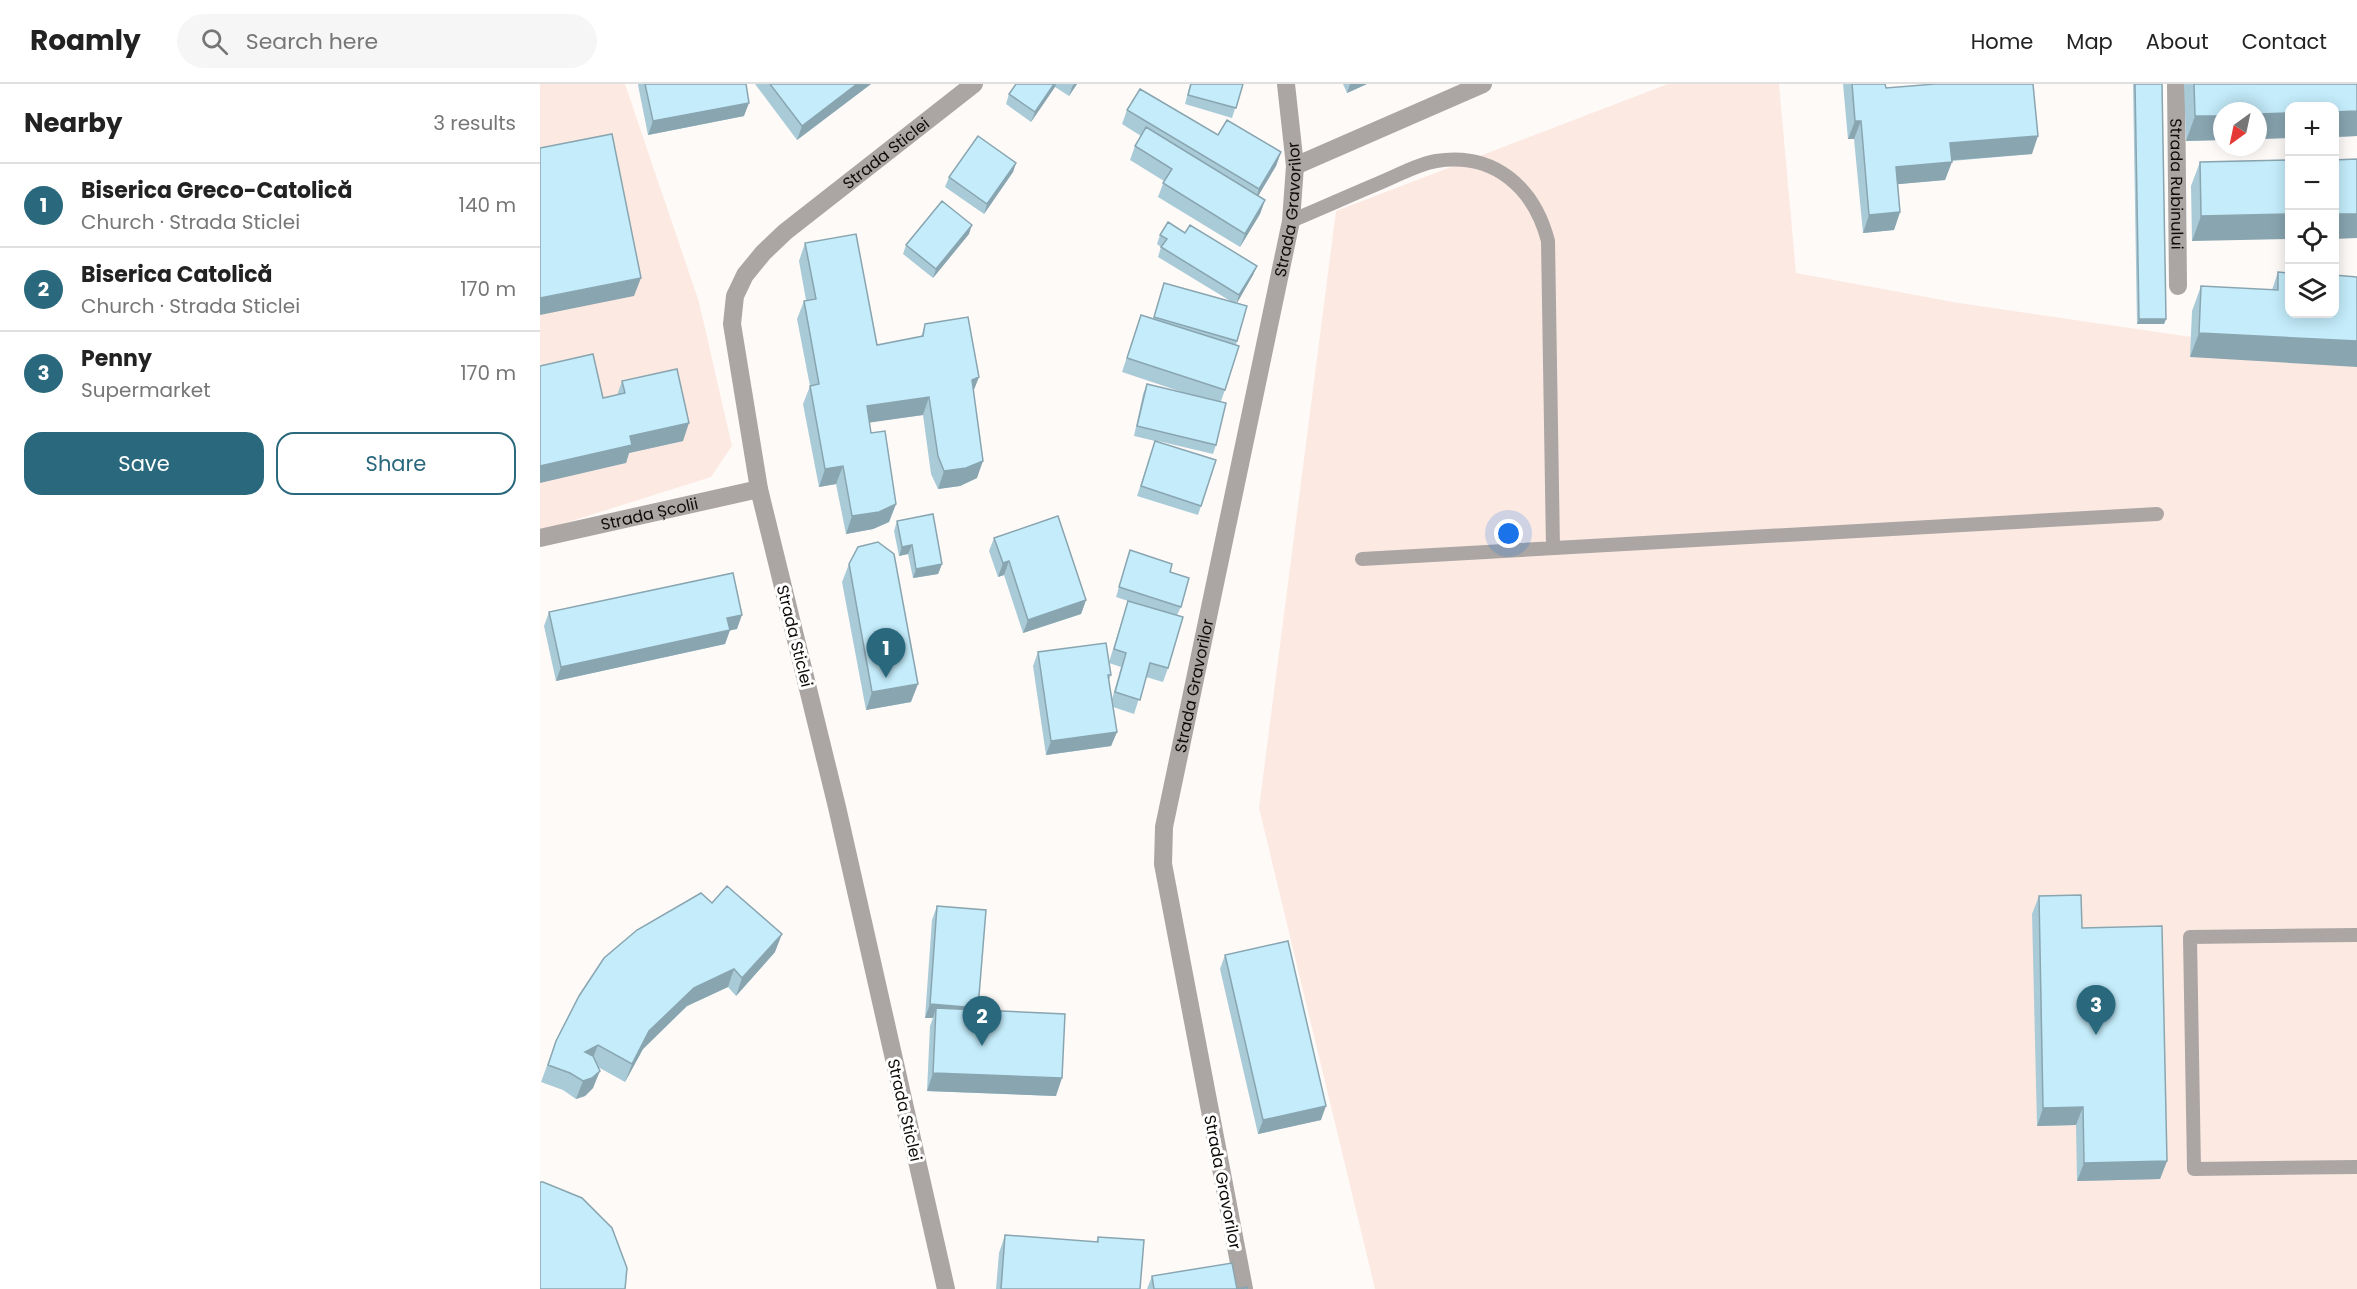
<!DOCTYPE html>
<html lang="en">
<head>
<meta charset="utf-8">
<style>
	:root { --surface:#fff; --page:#f6f6f6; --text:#222; --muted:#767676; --line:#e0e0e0; --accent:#29687d }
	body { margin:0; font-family:Poppins,sans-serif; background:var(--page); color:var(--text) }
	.controls { position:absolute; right:18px; top:18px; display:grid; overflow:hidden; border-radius:12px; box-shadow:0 3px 15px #0003 }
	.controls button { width:54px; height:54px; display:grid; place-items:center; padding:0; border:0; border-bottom:2px solid var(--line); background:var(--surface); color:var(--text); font:30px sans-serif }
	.compass { position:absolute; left:1673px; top:18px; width:54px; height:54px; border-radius:50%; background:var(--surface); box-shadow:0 3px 15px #0003; rotate:213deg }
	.you { position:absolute; left:969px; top:450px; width:21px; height:21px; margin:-15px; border:4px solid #fff; border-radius:50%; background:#1a73e8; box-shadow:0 0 0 9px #1a73e833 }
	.badge { display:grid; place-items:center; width:39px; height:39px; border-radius:50%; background:var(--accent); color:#fff; font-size:20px; font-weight:700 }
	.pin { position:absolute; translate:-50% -50px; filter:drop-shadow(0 2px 3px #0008) }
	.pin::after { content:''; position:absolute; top:32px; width:21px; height:18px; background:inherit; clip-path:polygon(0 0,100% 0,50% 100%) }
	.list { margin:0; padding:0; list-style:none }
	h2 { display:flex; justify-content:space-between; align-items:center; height:78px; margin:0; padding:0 24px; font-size:26px }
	h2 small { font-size:20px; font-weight:400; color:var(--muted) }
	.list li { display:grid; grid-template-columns:39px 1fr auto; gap:18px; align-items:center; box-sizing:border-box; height:84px; padding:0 24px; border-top:2px solid var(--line) }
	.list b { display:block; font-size:22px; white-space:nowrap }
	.list p { margin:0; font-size:20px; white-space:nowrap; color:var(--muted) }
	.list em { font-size:20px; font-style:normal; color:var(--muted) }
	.actions { display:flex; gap:12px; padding:18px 24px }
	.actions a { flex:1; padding:14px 0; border:2px solid var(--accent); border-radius:18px; text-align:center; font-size:21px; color:var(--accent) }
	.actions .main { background:var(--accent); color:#fff }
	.icon { flex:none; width:33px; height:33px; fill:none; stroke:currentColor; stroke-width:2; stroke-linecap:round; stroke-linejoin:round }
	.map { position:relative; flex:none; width:1817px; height:1205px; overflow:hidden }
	header { display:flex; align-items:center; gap:36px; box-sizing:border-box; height:84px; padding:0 30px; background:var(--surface); border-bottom:2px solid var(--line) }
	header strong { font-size:28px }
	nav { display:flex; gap:33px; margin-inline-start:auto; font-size:21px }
	.search { width:420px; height:54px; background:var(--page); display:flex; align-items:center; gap:15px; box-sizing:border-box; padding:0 21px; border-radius:33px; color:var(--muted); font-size:22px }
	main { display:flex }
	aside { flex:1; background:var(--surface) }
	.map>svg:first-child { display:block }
</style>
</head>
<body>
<header>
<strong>Roamly</strong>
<div class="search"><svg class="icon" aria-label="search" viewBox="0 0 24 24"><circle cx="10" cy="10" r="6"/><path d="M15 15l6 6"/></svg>Search here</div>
<nav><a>Home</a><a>Map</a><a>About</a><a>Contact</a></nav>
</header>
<main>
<aside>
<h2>Nearby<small>3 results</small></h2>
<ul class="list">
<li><span class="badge">1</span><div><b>Biserica Greco-Catolică</b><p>Church · Strada Sticlei</p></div><em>140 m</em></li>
<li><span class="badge">2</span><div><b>Biserica Catolică</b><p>Church · Strada Sticlei</p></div><em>170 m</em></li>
<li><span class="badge">3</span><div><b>Penny</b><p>Supermarket</p></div><em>170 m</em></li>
</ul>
<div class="actions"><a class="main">Save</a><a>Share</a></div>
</aside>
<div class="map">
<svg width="1817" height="1205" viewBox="0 0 1817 1205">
	<rect width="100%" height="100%" fill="#fefaf8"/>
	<path fill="#fceae2" d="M0,0H85L159,218L192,362L171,393L0,447Z
		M1128,0H1239L1256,189L1419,219L1817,277V1205H835L719,724L796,127Z"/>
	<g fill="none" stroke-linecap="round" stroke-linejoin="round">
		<path stroke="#aba6a4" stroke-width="14" d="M751,137C782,124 813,110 844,97C861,90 878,80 896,77C954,68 994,103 1008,157L1013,464
			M822,475L1617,430
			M1817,851L1650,853L1654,1085L1817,1083"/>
		<g stroke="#aba6a4" stroke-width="18">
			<path id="s1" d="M1636,0L1638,202"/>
			<path d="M755,82L943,0"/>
			<path id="s2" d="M0,454L219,405"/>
			<path id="s3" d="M406,1205L297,723L219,405L192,240L195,212L205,191L223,169L245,148L434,0"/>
			<path id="s4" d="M704,1205L623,780L624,743L751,137L755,82L746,0"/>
		</g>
	</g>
	<path fill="#a9cbd8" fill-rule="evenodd" d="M98,0H206L204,32L108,51L98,1Z
		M215,0H331L257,56Z
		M476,0H537L529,12L515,3L491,38L466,20L469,10Z
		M650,0H703L692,34L645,20Z
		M803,0H827L807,9Z
		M1303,0H1345L1346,4L1492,70L1412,77L1405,96L1358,100L1360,128L1354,146L1323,149L1314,55H1308Z
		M1593,0H1622L1626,235L1624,240H1597Z
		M1644,0H1817V52L1794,53V22L1749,54L1718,55V27H1682V56L1646,57Z
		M587,26L741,68L736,82L718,112L725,116L720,130L700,163L618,113L624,97L590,76L595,62L601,52L582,40Z
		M1749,76L1652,157L1651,102L1660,78Z
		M476,79L473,88L444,130L405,103L409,93Z
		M645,149L717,182L713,191L696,219L697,257L685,306L681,317L676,361L673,370L618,357L661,422L658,431L597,412L615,357L594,352L603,310L607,300L651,311L582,288L601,231L613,235L624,199L692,218L618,173L621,163L617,160L620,151Z
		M429,150L393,194L363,170L366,161Z
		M265,159L337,261L381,253L385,240L434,307L437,394L420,402L398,405L391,390L383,331L329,338L331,349L356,420L349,438L333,445L306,450L296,400L279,403L263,320L270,302L257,235L264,217L266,216L259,177Z
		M1738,188L1749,230L1650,273L1652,227L1661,202L1732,206Z
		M82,297L143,357L89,369L86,379L63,314L77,311Z
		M357,437L402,480L398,490L373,494L368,470L359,472L354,447Z
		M454,454L546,516L541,530L483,549L464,491L458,493L449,467Z
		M590,466L630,488L641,523L637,531L628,584L623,598L606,593L594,630L573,623L577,648L571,662L506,671L493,582L498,568L569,578L588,517L576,513ZM569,579L581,583L572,615L569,596L571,591Z
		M309,480L371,618L326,626L302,498Z
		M9,528L197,545L190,546L185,560L16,597L4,542Z
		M1499,812L1542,844L1627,1077L1620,1095L1537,1097L1536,1041L1497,1042L1492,830Z
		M172,819L235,868L196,912L188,903L147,922L103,965L85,998L58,983L53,1004L45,1012L36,1015L23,1006L1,998L16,957Z
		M397,822L437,926L516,1012L387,1007L390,942L393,934H385L392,836Z
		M685,871L781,1036L718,1050L680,885Z
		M465,1151L556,1158L558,1153L600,1205H456L459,1169Z
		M612,1192L697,1205H707H607Z"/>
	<path fill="#89a5b0" d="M317,0H331L257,56L262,42Z
		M514,0H516L515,3L491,38L495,28Z
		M534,0H537L529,12L532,3Z
		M810,0H827L807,9Z
		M209,19L204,32L108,51L113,37Z
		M1817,27V52L1794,53V28Z
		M1749,29V54L1718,55V30Z
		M1655,32H1682V56L1646,57Z
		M1315,37H1321L1314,55H1308Z
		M1498,52L1492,70L1403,77L1410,59Z
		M741,68L736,82L714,119L719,105Z
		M1412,78L1405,96L1349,101L1356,83Z
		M476,79L473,88L444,130L447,120Z
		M725,116L720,130L700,163L705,150Z
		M1360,128L1354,146L1323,149L1329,131Z
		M1749,130V155L1652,157L1661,132Z
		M1794,130H1817V154L1794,155Z
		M432,141L429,150L393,194L396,185Z
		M717,182L713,191L696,221L699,211Z
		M101,194L94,212L0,231V214Z
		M1599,235H1626L1624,240H1597Z
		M1659,249L1817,257V283L1650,273Z
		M439,293L432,311V296Z
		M389,313L383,331L320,340L327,322Z
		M149,339L143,357L89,369L86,379L0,399V382L90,352Z
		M443,377L437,394L420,402L398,405L404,387Z
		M303,382L296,400L279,403L285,385Z
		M356,420L349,438L333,445L306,450L312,432Z
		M372,461L368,470L359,472L362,463Z
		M469,477L464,491L458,493L463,479Z
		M402,480L398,490L373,494L376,485Z
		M546,516L541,530L483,549L488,536Z
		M202,531L197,545L182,548L187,534Z
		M190,546L185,560L16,597L21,583Z
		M378,600L371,618L326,626L332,608Z
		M577,648L571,662L506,671L511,657Z
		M242,850L235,868L196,912L202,894Z
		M194,885L188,903L147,922L103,965L85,998L92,980L109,947L154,904Z
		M390,920L438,924L433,938L396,924L393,934H385Z
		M58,961L51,979L45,968Z
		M60,987L53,1004L45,1012L36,1015L43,997Z
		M393,989L522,994L516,1012L387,1007Z
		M786,1022L781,1036L718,1050L723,1036Z
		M1543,1023L1536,1041L1497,1042L1503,1024Z
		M1627,1077L1620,1095L1537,1097L1544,1079Z"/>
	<path fill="#c4ecfb" stroke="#89a5b0" stroke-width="1.5" d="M105,0H206L209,19L113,37Z
		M230,0H317L262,42Z
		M476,0H514L495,28L469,10Z
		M651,0H703L696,24L648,11Z
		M1312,0H1345L1346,4L1395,0H1493L1498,52L1410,59L1412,78L1356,83L1360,128L1329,131L1321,37H1315Z
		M1595,0H1622L1626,235H1599Z
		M1654,0H1817V27L1794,28V22H1749V29L1718,30V27H1682V32H1655Z
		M600,5L678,51L687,36L741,68L719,105L587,26Z
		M606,43L725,116L705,150L623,99L632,85L595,62Z
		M72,50L101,194L0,214V64Z
		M438,52L476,79L447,120L409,93Z
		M1817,75V130H1794V76Z
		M1749,76V130L1661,132L1660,78Z
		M402,117L432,141L396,185L366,161Z
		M628,138L645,149L650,141L717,182L699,211L621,163L627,155L620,151Z
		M316,150L337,261L383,252L385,240L428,233L439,293L432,296L443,377L426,384L404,387L398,372L389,313L327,322L331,349L345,347L356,420L339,428L312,432L303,382L285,385L270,302L279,300L264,217L276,215L265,159Z
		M1738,188L1749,189V230H1794V191L1817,193V257L1659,249L1661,202L1738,206Z
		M624,199L707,222L697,257L614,233Z
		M601,231L699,262L685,306L587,274Z
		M53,270L63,314L85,309L82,297L137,285L149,339L90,352L92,361L0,382V282Z
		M607,300L686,319L676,361L597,342Z
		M615,357L676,376L661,422L601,402Z
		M393,430L402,480L376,485L372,461L362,463L357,437Z
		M518,432L546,516L488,536L469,477L463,479L454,454Z
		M338,458L354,470L378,600L332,608L309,480L318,463Z
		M590,466L632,480L630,488L649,494L641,523L579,503Z
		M193,489L202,531L187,534L190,546L21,583L9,528Z
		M588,517L643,533L628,584L610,579L600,616L575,608L586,569L574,565Z
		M566,559L571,591H568L577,648L511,657L498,568Z
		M187,802L242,850L202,894L194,885L154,904L109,947L92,980L58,961L45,968L53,972L60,987L52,994L43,997L30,989L8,981L16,957L39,912L64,874L97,846L161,809L172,819Z
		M1541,811L1542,844L1622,842L1627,1077L1544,1079L1543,1023L1503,1024L1499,812Z
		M397,822L446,826L438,924L390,920Z
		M748,857L786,1022L723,1036L685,871Z
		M396,924L525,930L522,994L393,989Z
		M0,1098H3L42,1114L72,1144L87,1184L85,1205H0Z
		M465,1151L558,1158V1153L604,1156L600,1205H461Z
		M692,1179L697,1205L707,1203V1205H614L612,1192Z"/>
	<g text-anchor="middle" stroke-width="6" stroke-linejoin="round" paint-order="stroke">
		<g font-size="16" fill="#0e0b09" stroke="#fff">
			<text dy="6" stroke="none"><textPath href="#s3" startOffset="1227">Strada Sticlei</textPath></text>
			<text dy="6" stroke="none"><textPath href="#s1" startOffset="100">Strada Rubinului</textPath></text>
			<text dy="6" stroke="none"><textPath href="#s4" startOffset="1100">Strada Gravorilor</textPath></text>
			<text dy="6" stroke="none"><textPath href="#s2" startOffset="112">Strada Școlii</textPath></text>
			<text transform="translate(255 552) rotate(76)" y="6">Strada Sticlei</text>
			<text dy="6" stroke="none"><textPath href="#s4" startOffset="614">Strada Gravorilor</textPath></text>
			<text transform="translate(365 1026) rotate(77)" y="6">Strada Sticlei</text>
			<text transform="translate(683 1098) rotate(79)" y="6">Strada Gravorilor</text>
		</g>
	</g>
</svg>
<div class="controls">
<button>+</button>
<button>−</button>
<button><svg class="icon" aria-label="locate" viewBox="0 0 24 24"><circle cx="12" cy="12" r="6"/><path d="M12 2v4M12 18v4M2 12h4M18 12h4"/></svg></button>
<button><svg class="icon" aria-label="layers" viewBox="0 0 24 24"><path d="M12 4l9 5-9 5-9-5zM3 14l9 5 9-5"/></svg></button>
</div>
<svg class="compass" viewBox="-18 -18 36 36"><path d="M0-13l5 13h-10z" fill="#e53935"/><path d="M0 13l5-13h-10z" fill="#767676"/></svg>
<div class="you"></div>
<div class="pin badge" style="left:346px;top:594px">1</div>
<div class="pin badge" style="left:442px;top:962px">2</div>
<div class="pin badge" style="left:1556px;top:951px">3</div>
</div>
</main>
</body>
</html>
